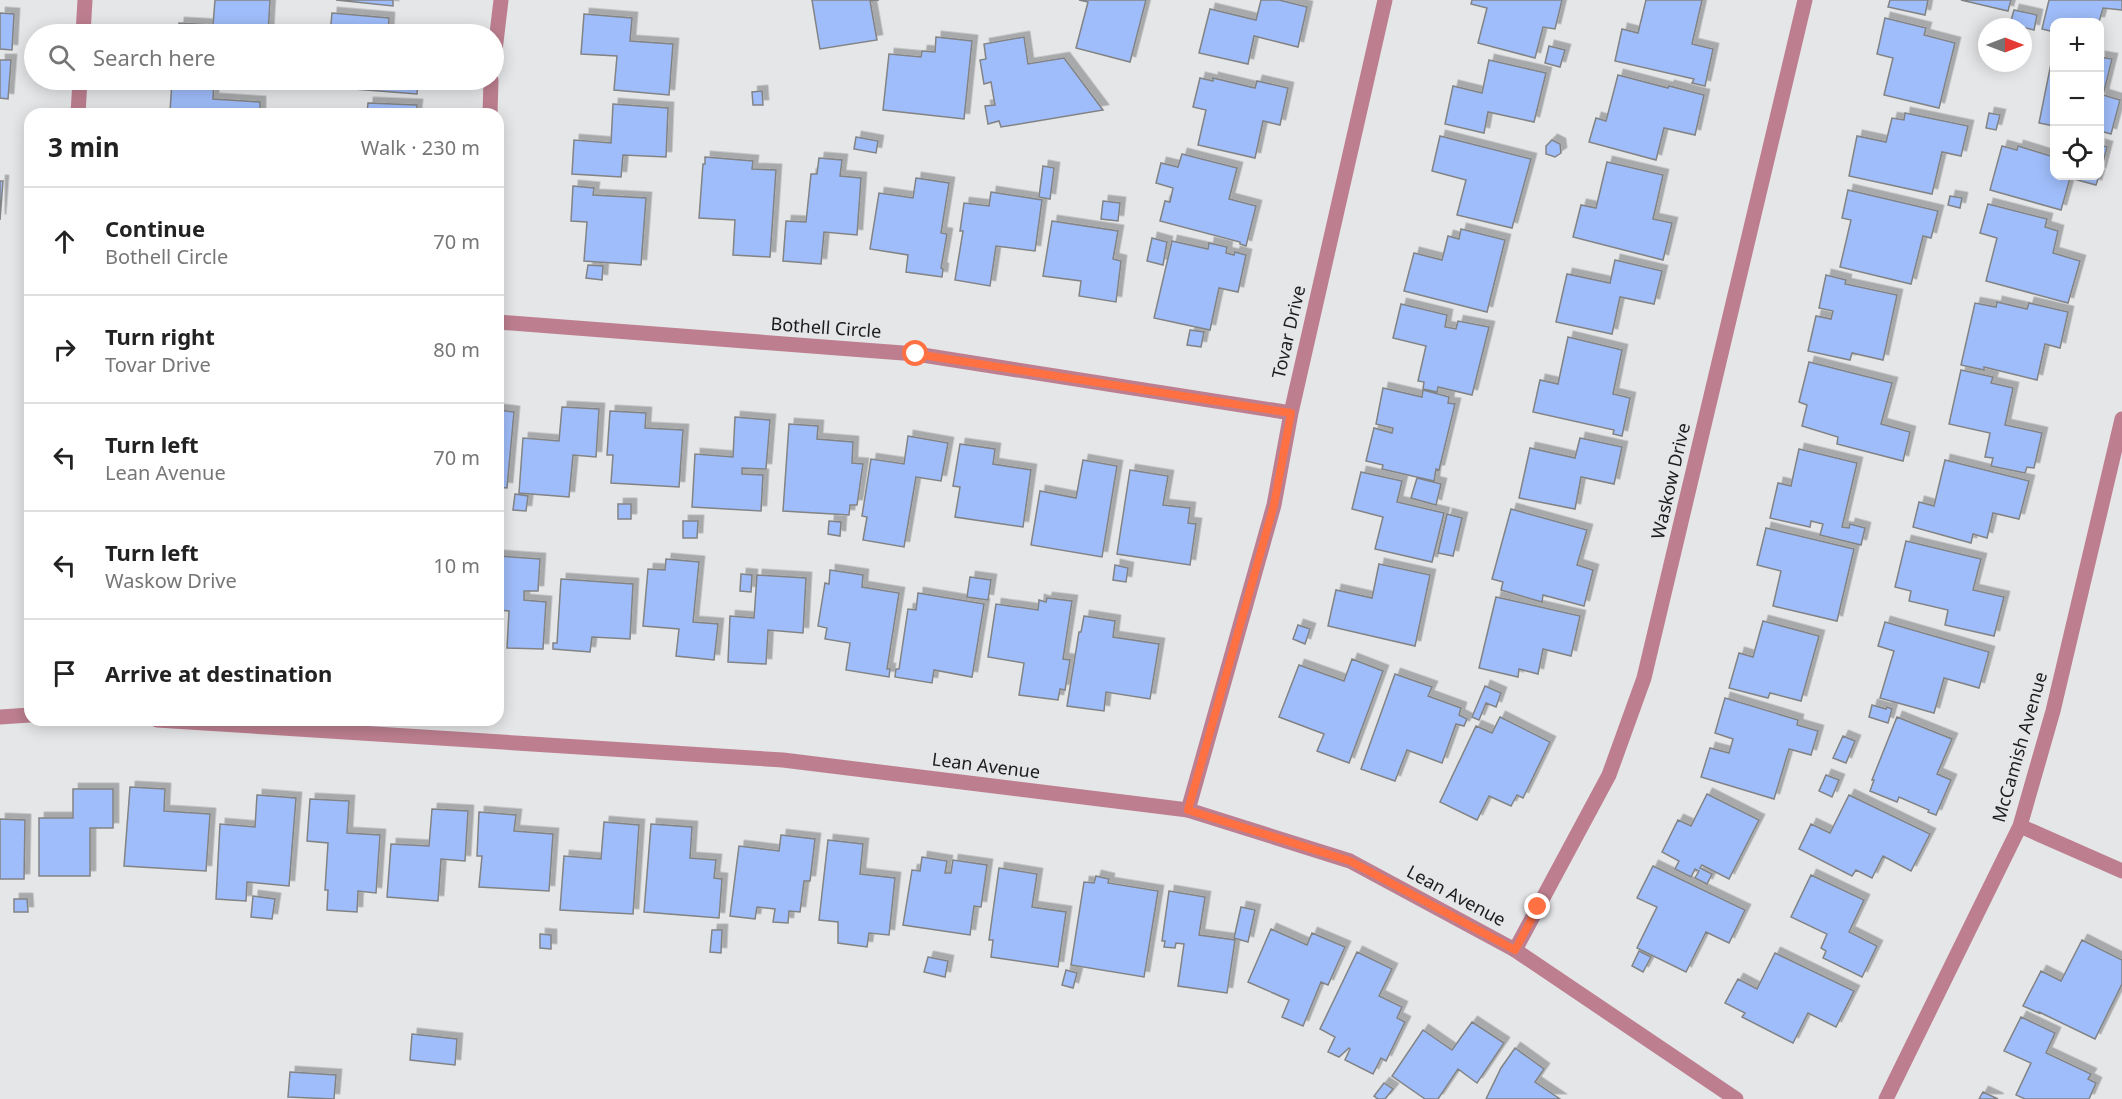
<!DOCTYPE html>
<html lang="en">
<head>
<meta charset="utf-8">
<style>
	:root { --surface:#fff; --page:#f2f2f2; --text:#222; --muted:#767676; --line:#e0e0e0 }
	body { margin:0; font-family:"Noto Sans",sans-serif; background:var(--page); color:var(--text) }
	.controls { position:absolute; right:18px; top:18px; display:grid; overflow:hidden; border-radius:12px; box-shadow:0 3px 15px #0003 }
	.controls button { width:54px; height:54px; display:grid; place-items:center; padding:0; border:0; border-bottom:2px solid var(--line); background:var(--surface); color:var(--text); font:30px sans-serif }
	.compass { position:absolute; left:1978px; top:18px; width:54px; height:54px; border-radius:50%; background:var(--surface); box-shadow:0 3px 15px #0003; rotate:90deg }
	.stop { position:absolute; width:18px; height:18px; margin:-14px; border:4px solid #ff7043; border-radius:50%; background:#fff }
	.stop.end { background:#ff7043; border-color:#fff; box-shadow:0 2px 6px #0008 }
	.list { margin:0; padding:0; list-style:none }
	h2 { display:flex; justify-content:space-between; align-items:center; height:78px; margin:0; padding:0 24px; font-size:26px }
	h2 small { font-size:20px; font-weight:400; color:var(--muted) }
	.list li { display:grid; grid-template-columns:39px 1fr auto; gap:18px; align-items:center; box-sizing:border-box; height:108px; padding:0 24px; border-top:2px solid var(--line) }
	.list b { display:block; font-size:22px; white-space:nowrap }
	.list p { margin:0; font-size:20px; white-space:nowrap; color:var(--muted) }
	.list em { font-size:20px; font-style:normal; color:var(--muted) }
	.icon { flex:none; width:33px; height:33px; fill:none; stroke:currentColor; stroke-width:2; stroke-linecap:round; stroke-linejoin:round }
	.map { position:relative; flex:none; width:2122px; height:1099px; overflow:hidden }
	.search { position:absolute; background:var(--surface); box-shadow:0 3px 15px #0003; left:24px; top:24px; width:480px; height:66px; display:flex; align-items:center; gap:15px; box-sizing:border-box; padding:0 21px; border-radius:33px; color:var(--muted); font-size:22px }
	.panel { position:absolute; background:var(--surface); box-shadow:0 3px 15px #0003; left:24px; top:108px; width:480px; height:618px; border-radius:18px }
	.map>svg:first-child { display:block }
</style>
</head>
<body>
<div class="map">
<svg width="2122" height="1099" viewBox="0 0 2122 1099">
	<defs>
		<filter id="shadow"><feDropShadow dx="5.5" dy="-5.5" stdDeviation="0" flood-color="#0004"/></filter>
	</defs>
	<rect width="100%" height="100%" fill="#e5e6e8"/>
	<path fill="#9fbdfa" stroke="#828385" stroke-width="1.5" filter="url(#shadow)" d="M215,0H270L268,34H178L179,23L213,25Z
		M336,0H393V6Z
		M812,0H879L870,1L877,40L820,49Z
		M1079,0H1146L1130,62L1076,48L1088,2Z
		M1261,0H1279L1307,7L1298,47L1254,36L1248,64L1199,53L1210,9L1256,20Z
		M1472,0H1562L1555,29L1543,27L1535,58L1478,43L1487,8L1471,4Z
		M1646,0H1702L1692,44L1713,49L1705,86L1692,83L1694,79L1615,61L1622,29L1638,33Z
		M1890,0H1928L1925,15L1888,7Z
		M1961,0H2011L2008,11Z
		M2049,0H2122V10L2103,8L2099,22H2054V32L2042,29Z
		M2014,10L2037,15L2034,30L2010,24Z
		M0,13L14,14L12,50L0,49Z
		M332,13L389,18L388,34H330Z
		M584,14L632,18L630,41L673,44L669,95L614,90L617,56L581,54Z
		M1885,18L1926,28L1924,35L1955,43L1939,108L1884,95L1893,58L1877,54Z
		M936,37L972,41L964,119L883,110L889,54L921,57L922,51L935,52Z
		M1024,37L1028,64L1064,58L1103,110L1001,127L999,121L988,124L985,106L995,105L991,82L984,84L980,60L986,59L984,44Z
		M1549,46L1565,50L1560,67L1545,63Z
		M2054,49V126L2039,123Z
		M2100,57L2112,59L2103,95L2120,100L2111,134L2100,131Z
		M0,60H11L8,99L0,98Z
		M1489,60L1546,73L1534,122L1488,112L1484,133L1445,124L1453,86L1482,93Z
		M1618,75L1668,88L1669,86L1704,95L1695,135L1664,128L1656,160L1589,142L1596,118L1606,121Z
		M1200,78L1213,81V78L1255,88L1257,81L1288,88L1280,125L1263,121L1255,158L1198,145L1206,110L1193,107Z
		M172,80H214L213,99L260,102V114L170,112Z
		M328,80H418L417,94L328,87Z
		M762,91L763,105H753L752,92Z
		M368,103L417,105L416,114H367Z
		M613,104L668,108L666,157L623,155L621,177L572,174L574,140L611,143Z
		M1905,113L1968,126L1961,156L1942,152L1932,194L1849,176L1857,136L1886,142L1892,118L1904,120Z
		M1989,113L2000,115L1996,130L1986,128Z
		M1440,136L1531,159L1512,228L1457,215L1466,180L1432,171Z
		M856,137L878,141L876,153L854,149Z
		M1552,140L1560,144L1561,153L1555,157L1546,154V146Z
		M2100,145L2107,147L2100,174Z
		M2002,146L2017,150L2018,146L2054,157V176H2099L2096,185L2070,178L2061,210L1990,190Z
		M1182,154L1237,168L1229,199L1256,206L1246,246L1240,244V242L1160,221L1165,201L1170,202L1173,188L1156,183L1161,163L1178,167Z
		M705,157L753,161L752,169L776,170L770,257L733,255L735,220L699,218L703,164H705Z
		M819,158L842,160L840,176L861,178L857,235L824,232L821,264L783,261L786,221L806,222L811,174H817Z
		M1607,162L1663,175L1653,219L1672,223L1663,260L1573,237L1581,205L1596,208Z
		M1043,166L1054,168L1050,199L1039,197Z
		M916,178L949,183L941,233L947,234L941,268L943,269L942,277L906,272L908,255L870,249L879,193L913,198Z
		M0,181H3L0,220Z
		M573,186L594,188L593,195L646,198L641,265L584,261L587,222L571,221Z
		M1848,190L1938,211L1931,238L1923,236L1911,284L1840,267L1851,220L1842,218Z
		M991,192L1042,200L1035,251L996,246L990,286L955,280L963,231H960L964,203L989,206Z
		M1950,196L1962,198L1960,208L1948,205Z
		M1103,201L1120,203L1118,221L1101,219Z
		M1988,204L2047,219L2045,227L2058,231L2053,253L2080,261L2068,303L1986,281L1997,238L1980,233Z
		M1052,221L1118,231L1113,259L1121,261L1116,302L1079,296L1081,281L1043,276Z
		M1461,229L1505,240L1487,312L1404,291L1414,253L1442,260L1448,236L1459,239Z
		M1152,238L1167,242L1163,265L1147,261Z
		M1172,241L1208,249L1209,243L1227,247L1226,253L1234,255L1235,252L1246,255L1238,292L1219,288L1210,330L1154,318Z
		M1615,260L1662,271L1654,304L1620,297L1612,334L1556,322L1567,274L1610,283Z
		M588,265L603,266L602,280L586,278Z
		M1826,275L1846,280L1845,284L1897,295L1883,360L1852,353L1850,360L1808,351L1816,316L1831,319L1833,311L1819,308Z
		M1997,302L2027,309L2029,303L2068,312L2060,348L2045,344L2037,380L1984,367V370L1961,365L1975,303L1996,307Z
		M1401,304L1447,315L1445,327L1456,329L1458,321L1489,327L1472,395L1438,387L1437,392L1423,389L1424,382L1418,381L1426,346L1393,338Z
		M1190,330L1204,332L1201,347L1187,345Z
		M1568,337L1622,350L1613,394L1630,398L1622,436L1613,434L1614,430L1533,412L1540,380L1558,384Z
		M1809,362L1892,383L1881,424L1910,432L1903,461L1837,444L1838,437L1802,426L1807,405L1799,402Z
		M1961,370L1993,377L1991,383L2013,388L2005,425L2042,433L2034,468L2027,467L2025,473L1991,466L1993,458L1985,457L1990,433L1949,424Z
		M1383,388L1422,397L1423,390L1449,397L1448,403L1455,404L1439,470L1436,469L1434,481L1382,469L1383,465L1366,461L1374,428L1392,433L1393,428L1376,424Z
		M562,407L599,409L596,457L573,455L569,497L519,493L523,438L559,441Z
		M498,410L514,412L507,488L498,487Z
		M610,411L646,413L645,428L683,430L679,487L611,483L613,455H607Z
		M735,417L770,420L766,469L742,468V474L763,475L761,511L692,507L695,454L733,457Z
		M789,424L818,426L817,439L853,442L852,463L863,464L857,505H850L849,515L783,511Z
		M908,436L948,443L941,481L916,477L904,547L863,540L867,517L862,516L871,459L904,464Z
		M1580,438L1622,447L1614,484L1581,477L1575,509L1519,498L1530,448L1575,458Z
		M960,444L995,449L993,464L1031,470L1023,527L955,517L960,487L953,486Z
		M1799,449L1857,463L1842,527L1849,528L1850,524L1865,528L1861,545L1820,535L1823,524L1811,521L1810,527L1770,518L1778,483L1791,486Z
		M1083,460L1117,466L1102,557L1031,545L1040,491L1076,498Z
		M1945,460L2029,481L2019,519L1993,513L1987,538L1973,534L1971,543L1913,527L1919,502L1934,506Z
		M1130,470L1168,476L1163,505L1190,508L1188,523L1196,524L1190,565L1117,554Z
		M1361,472L1402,481L1397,502L1444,513L1432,562L1375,549L1383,517L1352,509Z
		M1417,478L1441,484L1436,505L1411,498Z
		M515,494L528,496L526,511L513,510Z
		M618,504H631V519H618Z
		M1511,509L1587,530L1577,565L1593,570L1584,606L1543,595L1542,602L1501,590L1503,582L1492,579Z
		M1447,514L1462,518L1453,556L1438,553Z
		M683,521H698L697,538H683Z
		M829,521L841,522L840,536L828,534Z
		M1766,528L1854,549L1837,621L1773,606L1781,571L1757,565Z
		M1906,541L1981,559L1973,590L2004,597L1994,636L1945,625L1948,610L1909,601L1911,591L1895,587Z
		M498,556L540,559L538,591H524V600L546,602L543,649L507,648L509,611L498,610Z
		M666,559L699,562L693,622L718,624L714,660L676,656L679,629L643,626L648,569L665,570Z
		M1379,564L1430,575L1415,646L1328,626L1336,590L1372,598Z
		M1115,565L1128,568L1126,582L1113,580Z
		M830,570L863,575L862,587L899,593L887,669H890L889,677L846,670L850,643L825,639L827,628L818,626L825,583L829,584Z
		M741,574L752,575L751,592L740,591Z
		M757,575L806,578L803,633L768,630L766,664L728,662L730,616L754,618Z
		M970,577L991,580L988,600L967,597Z
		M561,579L633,584L630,639L592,637L590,652L553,649V643H557Z
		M918,593L984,604L972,677L934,670L932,683L895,677L896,669H899L908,609L916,610Z
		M1496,597L1580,616L1571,656L1543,649L1538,674L1519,669L1518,677L1479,668Z
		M1047,598L1072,601L1063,659L1070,660L1065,690L1060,689L1058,700L1019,695L1024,663L988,657L996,604L1038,610L1039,600L1046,602Z
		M1084,616L1115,621L1113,637L1159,644L1150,699L1106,692L1104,711L1067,706L1079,632H1081Z
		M1763,621L1819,636L1801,701L1770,693L1768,698L1729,688L1739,653L1753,657Z
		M1885,622L1989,652L1979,688L1944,678L1934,713L1880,698L1894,651L1878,646Z
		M1298,625L1310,629L1305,644L1293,639Z
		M1352,659L1383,671L1349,763L1317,751L1324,734L1279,717L1299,665L1344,681Z
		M1395,674L1432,687L1428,696L1461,708L1459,715L1467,719L1464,726L1456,724L1442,763L1407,750L1395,781L1361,769Z
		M1485,686L1501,693L1496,707L1486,703L1479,720L1472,717Z
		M1725,698L1798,720L1797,725L1818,731L1811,755L1789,749L1774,799L1701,777L1710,748L1729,753L1733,739L1715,733Z
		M1872,705L1886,709L1887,707L1892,709L1888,723L1869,717Z
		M1500,717L1550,742L1523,798L1517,795L1511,806L1489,796L1477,820L1440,802L1476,726L1492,733Z
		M1897,717L1952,739L1937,774L1951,780L1936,815L1928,812L1929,810L1899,797L1897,802L1870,791L1874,780H1872Z
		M1843,736L1855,741L1846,763L1833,758Z
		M1826,775L1839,780L1832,797L1819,791Z
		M130,787L165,789L164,811L210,814L206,871L124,866Z
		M73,789H113V828H90V876H39V818H73Z
		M1707,794L1759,820L1729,879L1702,865L1700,868L1712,874L1707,884L1695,878L1699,871L1695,869L1691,877L1675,869L1679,861L1662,852L1678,820L1691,826Z
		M257,795L296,798L289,886L247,882L246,901L216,899L220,824L255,827Z
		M1849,795L1930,834L1911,871L1883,856L1872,878L1856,870L1852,876L1799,849L1811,824L1830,833Z
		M310,799L349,801L347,833L380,835L376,893L358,891L357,912L327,910L328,890H325L328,843L307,841Z
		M432,809L468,811L465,861L441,859L438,901L387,897L391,844L429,846Z
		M479,812L516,815L514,831L553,834L549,891L479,887L482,856H477Z
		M0,819L25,820L24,879H0Z
		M604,822L639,825L633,914L560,910L564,856L601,859Z
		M651,824L692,827L690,858L716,860L714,878L722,879L719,918L644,912Z
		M781,835L815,839L810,881H804L800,912L789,911L788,923L773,922L775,909L757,907L755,919L730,916L739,846L779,851Z
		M828,840L863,844L860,874L895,878L889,935L869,933L867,947L838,943V922L819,920Z
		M922,857L947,861L945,873H951L953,860L987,865L981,907L974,906L970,935L903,925L912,870L920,871Z
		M1653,866L1745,910L1729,943L1706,932L1686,972L1637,948L1657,907L1637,898Z
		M999,868L1037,874L1032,907L1066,912L1058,967L991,957L993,940H989Z
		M1811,875L1864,900L1849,932L1877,946L1862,977L1823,958L1826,951L1821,948L1827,934L1791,917Z
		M1096,876L1109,879L1108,883L1158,891L1144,977L1071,965L1084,882L1094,883Z
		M1169,891L1205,897L1199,935L1235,940L1227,993L1178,986L1184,944L1176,943L1175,948L1164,947L1165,941H1162Z
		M253,896L275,899L272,919L251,917Z
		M14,899H27L28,912H14Z
		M1241,907L1255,910L1248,942L1234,938Z
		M1271,929L1307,945L1312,933L1345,947L1328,985L1321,982L1303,1026L1282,1017L1289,1000L1248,982Z
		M712,930H722L721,953L710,952Z
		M540,934L551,935V949L540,948Z
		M2082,940L2122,960V984L2095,1039L2039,1012V1013L2023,1006L2041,971L2061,981Z
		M1639,951L1651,957L1643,972L1632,966Z
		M1357,952L1392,969L1379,996L1402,1007L1397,1018L1405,1022L1386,1061L1381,1058L1373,1074L1345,1060L1350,1049L1349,1048L1339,1057L1328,1052L1335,1037L1320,1029Z
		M1775,953L1854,991L1836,1027L1808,1013L1793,1043L1742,1017L1745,1013L1725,1003L1738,979L1757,989Z
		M928,957L948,961L945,977L924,972Z
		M1066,970L1077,973L1073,988L1062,985Z
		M2021,1017L2055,1033L2046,1053L2091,1074L2088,1079L2096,1083L2089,1099H2025L2016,1095L2031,1063L2004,1051Z
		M1472,1022L1504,1043L1477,1083L1458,1069L1438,1099H1425L1392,1076L1423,1030L1452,1050Z
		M412,1034L457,1039L455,1065L410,1060Z
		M1515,1048L1544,1069L1535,1082L1560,1099H1486L1501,1068Z
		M290,1072L336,1075L334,1099L288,1097Z
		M1384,1083L1393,1089L1385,1099H1378L1374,1096Z
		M1983,1092L1998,1099H1979Z"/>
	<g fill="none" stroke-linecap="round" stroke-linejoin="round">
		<path stroke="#bd7f90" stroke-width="15" d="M83,34L85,0
			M494,59L501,0
			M78,114L80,80
			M490,114L491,80
			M498,322L916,354L1291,413
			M1188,810L1274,505L1291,413L1385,0
			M2020,826L2122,871
			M1515,950L1609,775L1644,678L1805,0
			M1886,1099L2020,826L2053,711L2122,419"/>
		<path stroke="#bd7f90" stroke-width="15" d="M0,717L30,715
			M157,720L783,760L1188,810L1350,861L1515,950L1736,1099"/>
	</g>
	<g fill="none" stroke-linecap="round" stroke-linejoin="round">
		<path stroke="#ff7043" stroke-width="8" d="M916,354L1291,413L1274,505L1188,810L1350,861L1515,950L1538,907"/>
	</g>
	<g text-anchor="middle" stroke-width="4.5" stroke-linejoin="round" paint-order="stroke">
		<g font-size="18" fill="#1c1c1d" stroke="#e5e6e8">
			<text transform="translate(826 328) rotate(4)" y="6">Bothell Circle</text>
			<text transform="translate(1289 332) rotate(-77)" y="6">Tovar Drive</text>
			<text transform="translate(1671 481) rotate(-77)" y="6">Waskow Drive</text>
			<text transform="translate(2020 747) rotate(-74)" y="6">McCamish Avenue</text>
			<text transform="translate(986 766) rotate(7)" y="6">Lean Avenue</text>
			<text transform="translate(1456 896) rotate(28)" y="6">Lean Avenue</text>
		</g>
	</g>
</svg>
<div class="controls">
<button>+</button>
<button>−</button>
<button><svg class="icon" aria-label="locate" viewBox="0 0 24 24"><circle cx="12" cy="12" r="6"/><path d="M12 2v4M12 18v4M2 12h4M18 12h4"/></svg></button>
</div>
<svg class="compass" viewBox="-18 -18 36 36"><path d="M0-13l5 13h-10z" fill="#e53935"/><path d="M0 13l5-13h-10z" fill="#767676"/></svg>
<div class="stop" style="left:916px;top:354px"></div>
<div class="stop end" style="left:1538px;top:907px"></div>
<div class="search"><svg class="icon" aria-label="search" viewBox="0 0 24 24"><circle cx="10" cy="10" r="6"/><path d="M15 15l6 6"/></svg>Search here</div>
<section class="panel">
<h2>3 min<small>Walk · 230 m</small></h2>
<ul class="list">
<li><svg class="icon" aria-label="ahead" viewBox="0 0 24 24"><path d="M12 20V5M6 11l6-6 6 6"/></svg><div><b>Continue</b><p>Bothell Circle</p></div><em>70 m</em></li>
<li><svg class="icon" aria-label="right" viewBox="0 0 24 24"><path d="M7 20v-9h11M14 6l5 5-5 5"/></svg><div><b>Turn right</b><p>Tovar Drive</p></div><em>80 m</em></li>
<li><svg class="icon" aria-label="left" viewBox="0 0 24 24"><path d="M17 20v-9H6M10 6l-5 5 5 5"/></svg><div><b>Turn left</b><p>Lean Avenue</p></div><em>70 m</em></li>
<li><svg class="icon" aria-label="left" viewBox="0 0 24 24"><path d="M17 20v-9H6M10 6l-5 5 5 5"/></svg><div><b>Turn left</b><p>Waskow Drive</p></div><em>10 m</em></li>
<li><svg class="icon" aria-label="arrive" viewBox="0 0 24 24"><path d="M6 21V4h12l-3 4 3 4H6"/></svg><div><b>Arrive at destination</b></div></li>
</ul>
</section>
</div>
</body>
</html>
